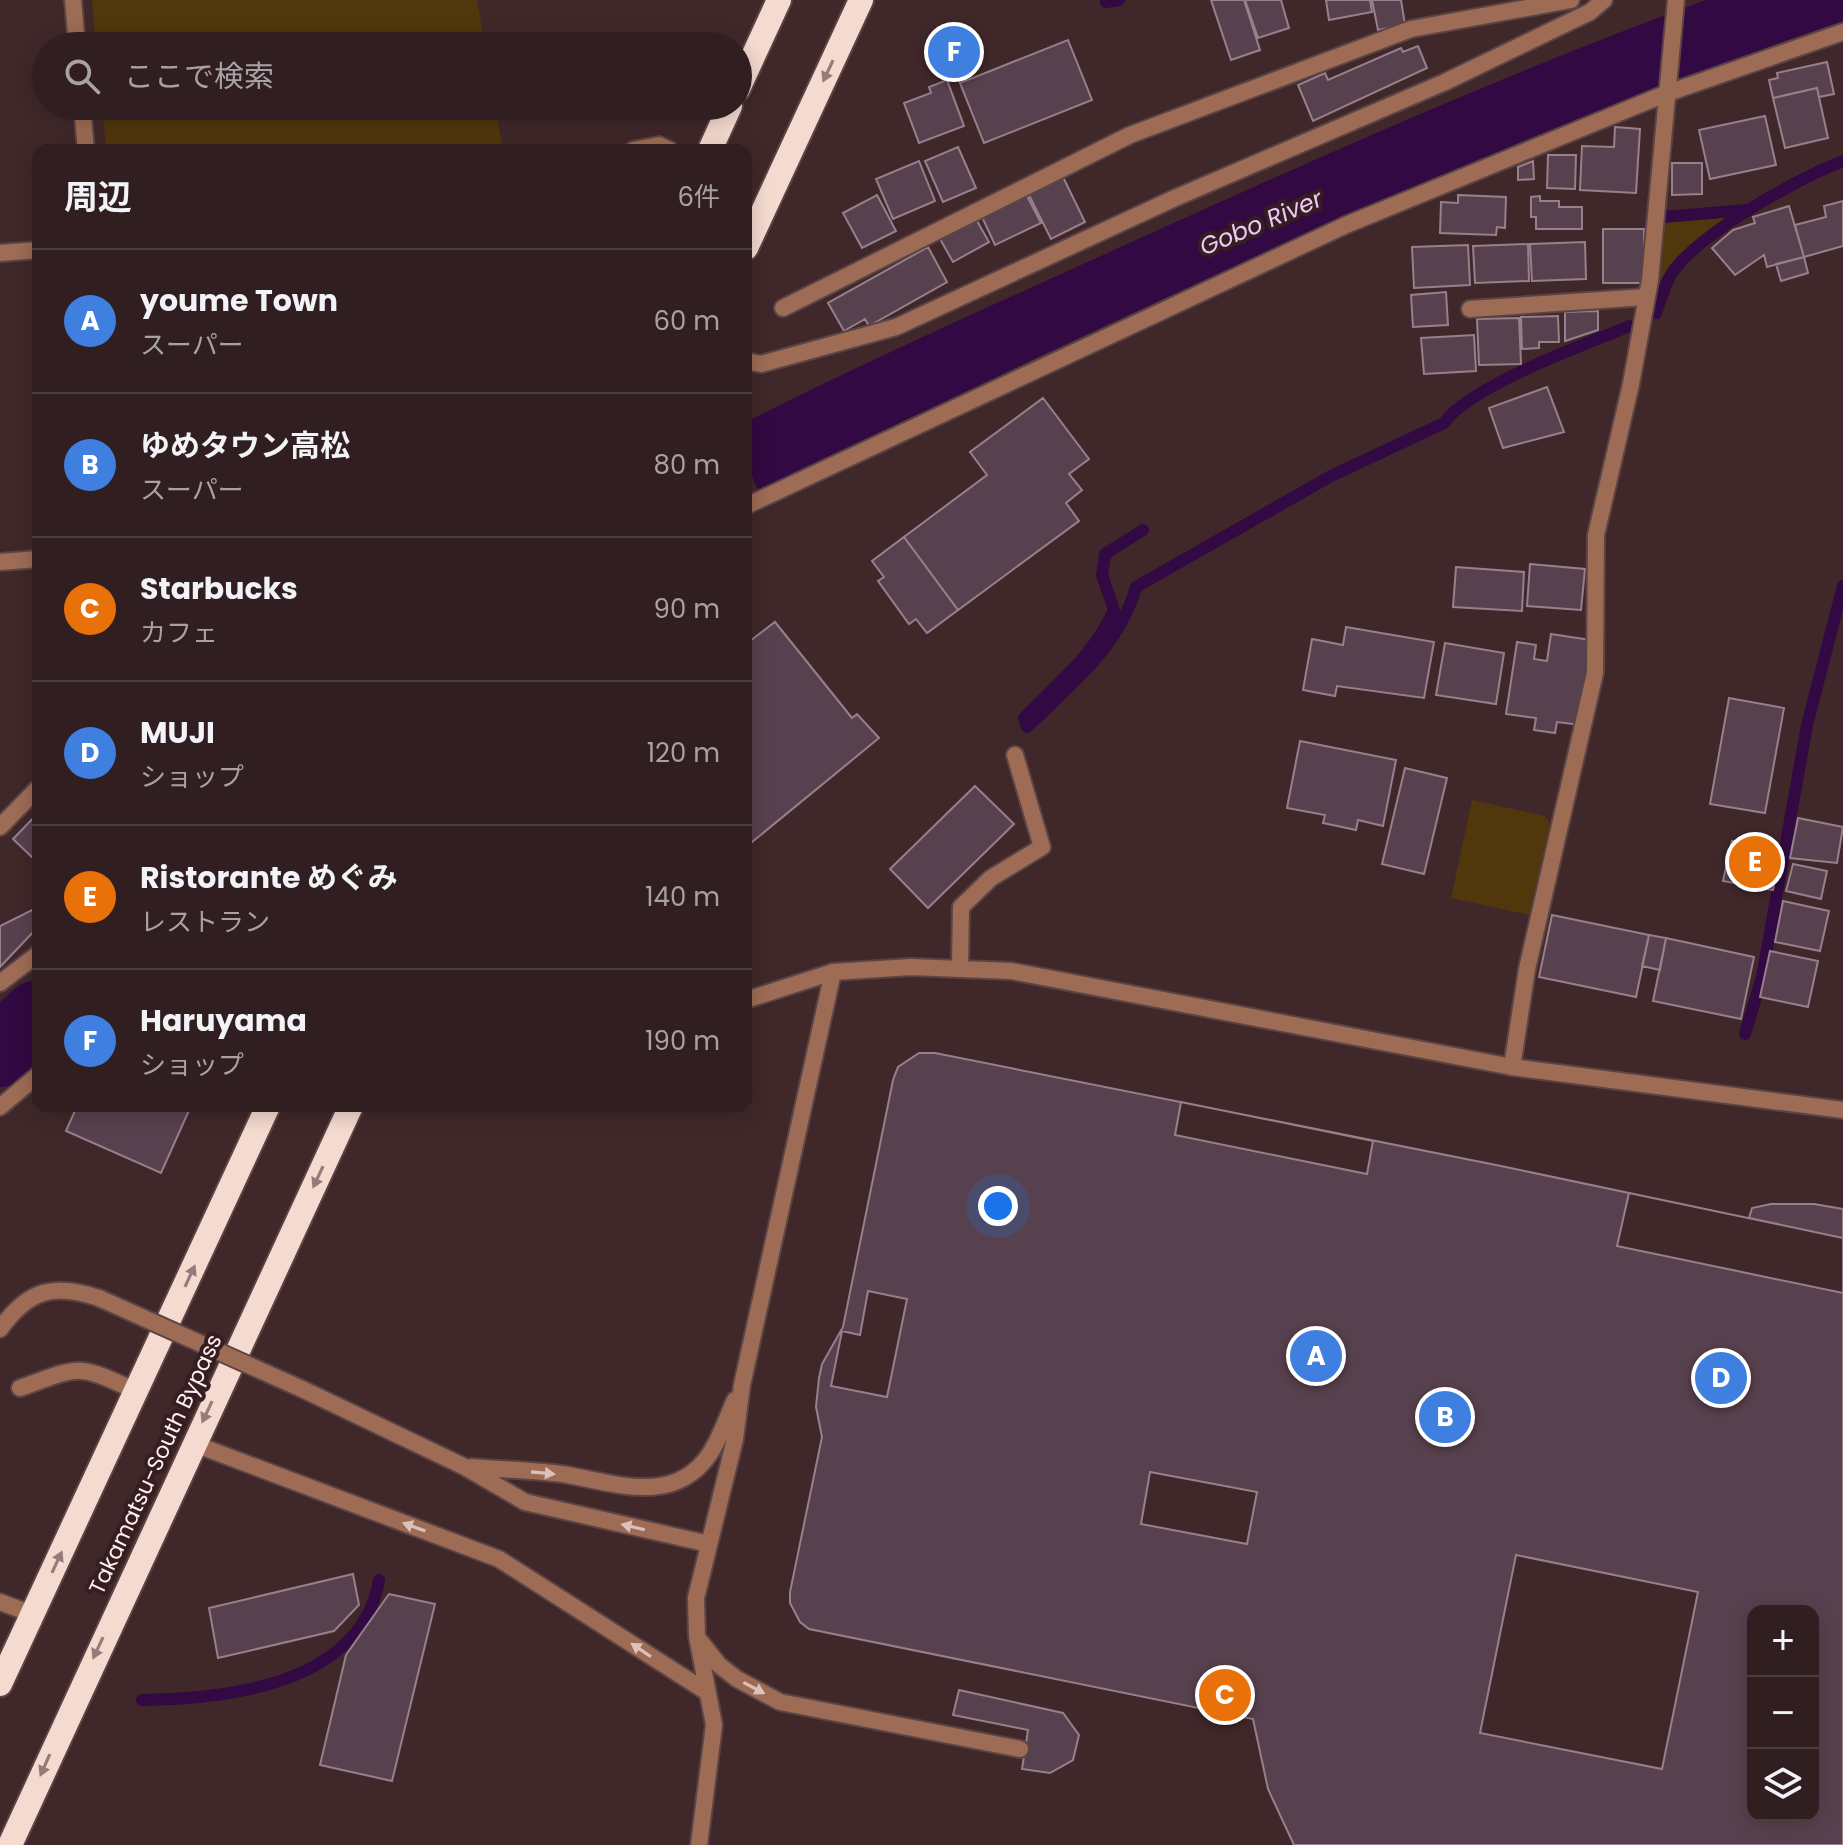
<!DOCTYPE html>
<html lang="ja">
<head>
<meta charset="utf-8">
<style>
	:root { --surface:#301e20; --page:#3c2b2d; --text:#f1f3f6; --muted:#a8a2a5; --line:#4b3c3e; --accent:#bca0f2 }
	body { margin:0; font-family:Poppins,"Noto Sans JP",sans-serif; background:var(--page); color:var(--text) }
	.controls { position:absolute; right:24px; bottom:24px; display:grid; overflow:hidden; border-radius:16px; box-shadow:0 4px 20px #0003 }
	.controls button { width:72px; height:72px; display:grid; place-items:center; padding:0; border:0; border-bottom:2px solid var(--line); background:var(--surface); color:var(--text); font:40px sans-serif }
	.you { position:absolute; left:998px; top:1206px; width:28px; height:28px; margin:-20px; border:6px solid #fff; border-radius:50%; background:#1a73e8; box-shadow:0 0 0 12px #1a73e833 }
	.badge { display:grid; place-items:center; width:52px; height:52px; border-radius:50%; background:var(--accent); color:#fff; font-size:26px; font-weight:700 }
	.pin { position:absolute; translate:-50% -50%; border:4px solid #fff; box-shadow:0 2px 8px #0006 }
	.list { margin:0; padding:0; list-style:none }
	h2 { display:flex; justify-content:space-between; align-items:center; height:104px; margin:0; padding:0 32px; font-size:34px }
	h2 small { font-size:26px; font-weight:400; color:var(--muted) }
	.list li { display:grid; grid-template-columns:52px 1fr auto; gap:24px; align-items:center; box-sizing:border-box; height:144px; padding:0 32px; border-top:2px solid var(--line) }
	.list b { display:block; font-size:30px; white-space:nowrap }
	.list p { margin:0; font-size:26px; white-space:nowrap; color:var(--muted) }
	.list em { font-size:26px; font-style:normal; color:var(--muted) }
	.icon { flex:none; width:44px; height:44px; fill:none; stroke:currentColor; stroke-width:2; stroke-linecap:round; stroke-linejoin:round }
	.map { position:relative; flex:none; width:1843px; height:1845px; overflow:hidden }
	.search { position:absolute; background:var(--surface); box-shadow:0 4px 20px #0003; left:32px; top:32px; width:720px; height:88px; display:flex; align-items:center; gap:20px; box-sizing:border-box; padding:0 28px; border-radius:44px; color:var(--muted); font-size:30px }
	.panel { position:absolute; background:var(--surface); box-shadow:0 4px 20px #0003; left:32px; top:144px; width:720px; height:968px; border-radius:16px }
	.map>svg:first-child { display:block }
</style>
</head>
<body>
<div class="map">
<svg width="1843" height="1845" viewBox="0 0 1843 1845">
	<rect width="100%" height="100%" fill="#40282a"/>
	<path fill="#51370c" d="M92,0H477L485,46H96Z
		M102,106H495L503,150H106Z
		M1727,217L1660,279L1662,223Z
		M1472,800L1545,816L1550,824L1529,915L1451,898Z"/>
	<path fill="#320942" d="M1706,0H1843V21C1469,148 1114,321 758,490L746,463V422C871,359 998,303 1125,245C1317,158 1509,72 1706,0Z"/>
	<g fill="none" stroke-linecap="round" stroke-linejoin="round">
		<path stroke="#320942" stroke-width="12" d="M1106,2L1119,0
			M1663,217L1746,210
			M1656,313C1660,302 1664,289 1669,278C1690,238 1800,177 1843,161
			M1027,727C1071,685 1119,647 1136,587L1331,476L1444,423C1470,386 1585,344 1630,326
			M1027,727L1024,718C1057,684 1095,654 1114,610L1102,575L1105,554L1143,530
			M1745,1034L1762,977L1807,725L1843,586
			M142,1700C228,1699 361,1684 379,1580"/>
		<path stroke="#320942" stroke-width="72" d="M0,1051L38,1016"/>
	</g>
	<path fill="#58414e" stroke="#987f8c" stroke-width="2" fill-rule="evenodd" d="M1211,0H1244L1260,50L1231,60Z
		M1245,0H1281L1289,28L1258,38Z
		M1326,0H1370L1372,12L1329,20Z
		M1372,0H1401L1405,25L1378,30Z
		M1068,40L1092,100L984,143L960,83Z
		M1418,46L1427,68L1313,121L1298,85L1325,73L1328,80L1401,48L1403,52Z
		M1827,62L1834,94L1819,97L1817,88L1773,98L1769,80L1778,78L1777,73Z
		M947,80L964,126L919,143L904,103L931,93L929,87Z
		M1817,88L1828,138L1785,148L1773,98Z
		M1765,116L1776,165L1710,179L1699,130Z
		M1615,127L1640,129L1636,193L1580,190L1582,146L1614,147Z
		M958,147L976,188L943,202L925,161Z
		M1548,155H1576L1575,189L1547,188Z
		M919,161L935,201L893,219L876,179Z
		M1533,161L1534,179L1518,180V167Z
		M1672,163H1702V194L1672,195Z
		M1063,177L1085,222L1051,239L1028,193Z
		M877,195L896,231L862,248L843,213Z
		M1458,195L1506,197L1505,228L1497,227L1496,235L1440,233L1441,202L1458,203Z
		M1027,196L1041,223L995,245L982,217Z
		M1540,196V201H1559V207H1582V229H1536V217H1531V197Z
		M1843,201V246L1804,257L1795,225L1826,217L1824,206Z
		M1789,206L1804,257L1767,267L1764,255L1735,275L1712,248L1733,230L1755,223L1753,217Z
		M976,219L989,242L953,262L940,239Z
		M1603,229H1644V283H1603Z
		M1585,242L1586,279L1532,281L1530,244Z
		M1528,244L1529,281L1475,283L1473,246Z
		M1468,245L1470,285L1414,288L1412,247Z
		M928,247L947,282L869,326L865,319L844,331L828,303Z
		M1804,257L1808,273L1781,281L1776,264Z
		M1446,292L1448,325L1413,327L1411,295Z
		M1598,311V330L1565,341V312Z
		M1558,316L1559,342H1539V348L1522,349L1521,317Z
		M1519,318L1521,364L1479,365L1477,319Z
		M1474,335L1476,371L1424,374L1421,338Z
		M1547,387L1564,432L1503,448L1489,408Z
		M1043,398L1089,459L1069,474L1082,490L1066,503L1079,521L958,610L904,537L987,475L970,452Z
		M904,537L958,610L927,633L916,619L909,624L878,581L884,577L872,561Z
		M1530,564L1585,569L1581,610L1527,606Z
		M1456,567L1524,572L1522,611L1453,607Z
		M775,622L852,718L857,714L879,738L746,847V644Z
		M1346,627L1434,642L1424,698L1337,686L1335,696L1303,690L1312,639L1343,645Z
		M1551,634L1591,640L1587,666L1598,668L1589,726L1557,722L1555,733L1534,730L1536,718L1506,714L1517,642L1536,645L1534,659L1547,661Z
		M1445,643L1504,653L1496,704L1436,695Z
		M1729,698L1784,708L1765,813L1710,804Z
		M1300,741L1396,760L1383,826L1358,820L1356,830L1323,823L1325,815L1287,808Z
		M1405,768L1447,778L1424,874L1382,864Z
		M975,786L1014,824L928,908L890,869Z
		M38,813V863L13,839Z
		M1798,818L1843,827L1837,863L1790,858Z
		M1732,841L1780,850L1773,890L1723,881Z
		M1793,864L1827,871L1821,899L1786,891Z
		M1783,901L1829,911L1820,951L1775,942Z
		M38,907V927L0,967V926Z
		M1552,915L1649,935L1636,997L1539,977Z
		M1649,935L1666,938L1660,970L1642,966Z
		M1666,938L1754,957L1741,1019L1653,1001Z
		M1770,951L1818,961L1808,1007L1760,997Z
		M919,1053H935L1496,1165L1843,1238V1845H1294L1268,1789L1253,1719L809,1629L800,1622L790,1603V1592L822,1437L816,1407L819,1378L822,1364L843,1327L893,1080L898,1067ZM1753,1611H1813V1815H1753Z
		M1181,1102L1373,1141L1367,1174L1175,1135Z
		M77,1106H191L161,1173L66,1131Z
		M1629,1193L1843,1238V1293L1617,1246Z
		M1771,1204H1814L1843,1209V1238L1749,1218L1752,1208Z
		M868,1291L907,1299L887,1397L831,1386L842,1331L860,1335Z
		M1150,1472L1257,1492L1247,1544L1141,1524Z
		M1516,1555L1698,1592L1662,1769L1480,1733Z
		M353,1574L359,1605L334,1631L218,1658L209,1608Z
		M389,1594L435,1604L392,1781L320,1765L346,1655Z
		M959,1690L1063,1713L1079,1735L1073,1760L1050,1773L1022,1769L1028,1730L953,1715Z"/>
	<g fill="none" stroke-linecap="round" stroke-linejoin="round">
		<g stroke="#5b4446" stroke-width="20">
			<path id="lane" d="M783,308L1130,135L1411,29L1571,0
				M1470,309L1646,297
				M746,361L761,364L896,327L1175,198L1445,82L1590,12L1604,0
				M746,506L1346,225L1665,94L1843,32
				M0,983L38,954
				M1512,1067L1527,969L1595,673L1596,535L1631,384L1650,280L1676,0
				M0,1107L38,1075
				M0,1329C29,1289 54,1283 99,1298
				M20,1388C82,1366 75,1363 136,1391
				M302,1389L465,1467L525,1502L709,1544
				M192,1443L499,1559L707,1692
				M471,1467C503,1470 537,1470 568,1475C617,1484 674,1505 709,1455C720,1439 727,1417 735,1400
				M0,1602L32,1614
				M700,1641L719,1665L737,1679L780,1702L1020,1749
				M699,1845L714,1725L697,1636L696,1598L735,1439L742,1385L833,972"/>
		</g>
		<g stroke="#5b4446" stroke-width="20">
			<path id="street" d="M73,0L77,46
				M82,106L86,150
				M633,150L659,145L670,150
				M0,253L38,250
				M0,562L38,559
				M0,827L38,788
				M960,967L961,907L991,878L1042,847L1015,755
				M746,1000L833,972L911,967L1011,971L1512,1067L1843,1110"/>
		</g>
		<g stroke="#5b4446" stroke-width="28">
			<path id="highway" d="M738,89L779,0
				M710,150L730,106
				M746,248L861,0
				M0,1684L268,1106
				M10,1845L351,1106"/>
		</g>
		<use href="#lane" stroke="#9e6c55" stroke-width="16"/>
		<use href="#street" stroke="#9e6c55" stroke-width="16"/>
		<use href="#highway" stroke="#f4dacf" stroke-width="24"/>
		<g stroke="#5b4446" stroke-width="20" stroke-linecap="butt">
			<path id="lane-bridge" d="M99,1298L302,1389"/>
		</g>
		<use href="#lane-bridge" stroke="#9e6c55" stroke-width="16"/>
	</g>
	<defs><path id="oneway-solid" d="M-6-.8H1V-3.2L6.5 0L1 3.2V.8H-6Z" transform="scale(2)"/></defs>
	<g fill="#957c78">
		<use href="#oneway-solid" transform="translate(828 71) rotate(115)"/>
		<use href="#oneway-solid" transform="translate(318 1177) rotate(115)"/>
		<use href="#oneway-solid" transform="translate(190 1276) rotate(-65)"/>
		<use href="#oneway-solid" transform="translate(207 1412) rotate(115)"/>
		<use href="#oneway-solid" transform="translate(57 1562) rotate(-65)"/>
		<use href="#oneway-solid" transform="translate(98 1648) rotate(115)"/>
		<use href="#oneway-solid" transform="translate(45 1765) rotate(114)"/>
	</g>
	<g fill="#dcc2ba">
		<use href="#oneway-solid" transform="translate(543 1473) rotate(5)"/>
		<use href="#oneway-solid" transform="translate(414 1527) rotate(-160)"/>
		<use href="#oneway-solid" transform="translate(633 1527) rotate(-167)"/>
		<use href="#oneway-solid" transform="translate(641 1650) rotate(-146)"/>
		<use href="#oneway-solid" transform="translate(754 1688) rotate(28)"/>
	</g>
	<g text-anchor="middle" stroke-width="8" stroke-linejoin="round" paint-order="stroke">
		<g font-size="22" fill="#fef0f1" stroke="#361e20">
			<text transform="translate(155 1464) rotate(-65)" y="8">Takamatsu-South Bypass</text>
		</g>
		<g font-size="24" font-style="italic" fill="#ecc9fd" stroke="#361e20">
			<text transform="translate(1261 223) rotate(-23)" y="8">Gobo River</text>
		</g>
	</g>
</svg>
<div class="controls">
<button>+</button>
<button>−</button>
<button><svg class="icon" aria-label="layers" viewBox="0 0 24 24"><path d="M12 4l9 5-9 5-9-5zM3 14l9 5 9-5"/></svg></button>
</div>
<div class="you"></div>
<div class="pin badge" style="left:1316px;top:1356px;background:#3f7fe0">A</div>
<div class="pin badge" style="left:1445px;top:1417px;background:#3f7fe0">B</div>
<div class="pin badge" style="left:1225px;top:1695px;background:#e8710a">C</div>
<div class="pin badge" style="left:1721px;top:1378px;background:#3f7fe0">D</div>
<div class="pin badge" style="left:1755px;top:862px;background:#e8710a">E</div>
<div class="pin badge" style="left:954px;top:52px;background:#3f7fe0">F</div>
<div class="search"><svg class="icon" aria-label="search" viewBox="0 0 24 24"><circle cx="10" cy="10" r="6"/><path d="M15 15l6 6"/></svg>ここで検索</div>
<section class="panel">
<h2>周辺<small>6件</small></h2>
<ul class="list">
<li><span class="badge" style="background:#3f7fe0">A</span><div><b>youme Town</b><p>スーパー</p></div><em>60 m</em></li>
<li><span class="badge" style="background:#3f7fe0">B</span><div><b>ゆめタウン高松</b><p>スーパー</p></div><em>80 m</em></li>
<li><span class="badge" style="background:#e8710a">C</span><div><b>Starbucks</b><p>カフェ</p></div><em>90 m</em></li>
<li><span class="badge" style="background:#3f7fe0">D</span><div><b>MUJI</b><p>ショップ</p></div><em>120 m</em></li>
<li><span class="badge" style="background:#e8710a">E</span><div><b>Ristorante めぐみ</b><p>レストラン</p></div><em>140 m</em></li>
<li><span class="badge" style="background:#3f7fe0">F</span><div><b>Haruyama</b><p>ショップ</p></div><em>190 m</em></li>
</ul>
</section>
</div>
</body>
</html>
